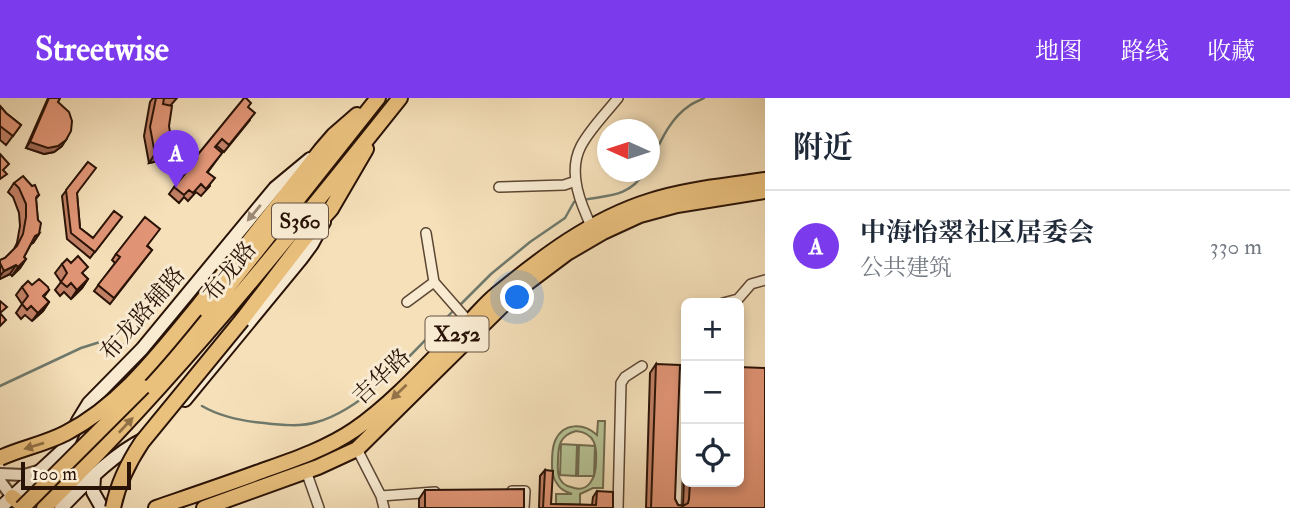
<!DOCTYPE html>
<html lang="zh">
<head>
<meta charset="utf-8">
<style>
	:root { --surface:#fff; --page:#f2f2f3; --text:#1f2937; --muted:#747a83; --line:#e0e1e3; --accent:#7c3aed }
	body { margin:0; font-family:"IM FELL Double Pica","Noto Serif SC",serif; background:var(--page); color:var(--text) }
	.controls { position:absolute; right:21px; bottom:21px; display:grid; overflow:hidden; border-radius:10px; box-shadow:0 4px 10px #0003 }
	.controls button { width:63px; height:63px; display:grid; place-items:center; padding:0; border:0; border-bottom:2px solid var(--line); background:var(--surface); color:var(--text); font:35px sans-serif }
	.compass { position:absolute; left:597px; top:21px; width:63px; height:63px; border-radius:50%; background:var(--surface); box-shadow:0 4px 10px #0003; rotate:273deg }
	.scale { position:absolute; left:21px; bottom:18px; width:110px; box-sizing:border-box; padding-left:7px; border:4px solid #291206; border-top:0; font-size:19px; line-height:24px; white-space:nowrap; color:#291206; -webkit-text-stroke:5px #f8ebd2; paint-order:stroke }
	.you { position:absolute; left:518px; top:200px; width:24px; height:24px; margin:-18px; border:5px solid #fff; border-radius:50%; background:#1a73e8; box-shadow:0 0 0 10px #1a73e833 }
	.badge { display:grid; place-items:center; width:46px; height:46px; border-radius:50%; background:var(--accent); color:#fff; font-size:23px; font-weight:700 }
	.pin { position:absolute; translate:-50% -58px; filter:drop-shadow(0 2px 4px #0008) }
	.pin::after { content:''; position:absolute; top:37px; width:24px; height:21px; background:inherit; clip-path:polygon(0 0,100% 0,50% 100%) }
	.list { margin:0; padding:0; list-style:none }
	h2 { display:flex; justify-content:space-between; align-items:center; height:91px; margin:0; padding:0 28px; font-size:30px }
	h2 small { font-size:23px; font-weight:400; color:var(--muted) }
	.list li { display:grid; grid-template-columns:46px 1fr auto; gap:21px; align-items:center; box-sizing:border-box; height:112px; padding:0 28px; border-top:2px solid var(--line) }
	.list b { display:block; font-size:26px; white-space:nowrap }
	.list p { margin:0; font-size:23px; white-space:nowrap; color:var(--muted) }
	.list em { font-size:23px; font-style:normal; color:var(--muted) }
	.icon { flex:none; width:38px; height:38px; fill:none; stroke:currentColor; stroke-width:2; stroke-linecap:round; stroke-linejoin:round }
	.map { position:relative; flex:none; width:765px; height:410px; overflow:hidden }
	header { display:flex; align-items:center; gap:42px; box-sizing:border-box; height:98px; padding:0 35px; background:var(--accent); color:#fff }
	header strong { font-size:33px }
	nav { display:flex; gap:38px; margin-inline-start:auto; font-size:24px }
	main { display:flex }
	aside { flex:1; background:var(--surface) }
	.map>svg:first-child { display:block }
</style>
</head>
<body>
<header>
<strong>Streetwise</strong>
<nav><a>地图</a><a>路线</a><a>收藏</a></nav>
</header>
<main>
<div class="map">
<svg width="765" height="410" viewBox="0 0 765 410">
	<rect width="100%" height="100%" fill="#f5e0ba"/>
	<filter id="stains"><feTurbulence type="fractalNoise" baseFrequency=".00286" numOctaves="4"/><feColorMatrix values="0 0 0 0 .2 0 0 0 0 .09 0 0 0 0 .02 0 0 0 .5 -.17"/></filter>
	<radialGradient id="worn" r=".72"><stop offset=".6" stop-color="#630" stop-opacity="0"/><stop offset="1" stop-color="#630" stop-opacity=".3"/></radialGradient>
	<path fill="#b6c395" stroke="#706a4e" stroke-width="2" fill-rule="evenodd" d="M598,323H605L603,390H593L580,396V409L556,408V396H572C566,394 561,392 558,387C552,380 552,373 552,365C552,358 552,350 555,343C563,324 584,325 597,337ZM576,333C595,335 597,348 596,364C596,379 589,396 571,389C565,388 561,384 559,379C557,373 558,368 558,362C558,348 560,337 576,333Z
		M561,346L577,347L576,378L560,377Z
		M579,347L595,348L594,378H578Z"/>
	<g fill="none" stroke-linecap="round" stroke-linejoin="round">
		<path stroke="#6e796c" stroke-width="2.5" d="M650,66C659,47 669,21 689,8C693,5 699,3 704,0
			M459,208L491,176L530,144L565,120L574,104C603,96 626,103 645,74
			M0,288L81,250L100,244H115L127,248
			M202,308C221,319 241,323 264,325C281,327 301,329 317,324C367,310 418,249 454,212"/>
		<g stroke="#5c4633" stroke-width="12">
			<path id="minor" d="M499,89L564,87L576,83
				M593,132C581,107 567,75 581,48C590,31 606,15 618,0
				M426,135L434,184L469,224
				M407,204L434,184
				M723,205L738,201L751,186L765,182
				M357,351L381,398L384,410
				M306,373L319,410
				M512,393H525L524,410
				M381,398L435,394
				M618,410L621,285L625,279L642,268
				M676,410L681,276"/>
		</g>
		<g stroke="#5c4633" stroke-width="14">
			<path id="tertiary" d="M0,376L24,377L38,373
				M0,383L12,399"/>
		</g>
		<g stroke="#291206" stroke-width="16">
			<path id="secondary" d="M185,302L301,161L312,146L324,124
				M94,379L93,394L102,410
				M0,410L63,352L69,343L78,323L89,305L142,251L275,90L310,61
				M61,410C86,385 112,357 144,341"/>
		</g>
		<g stroke="#291206" stroke-width="18">
			<path id="primary" d="M195,212L321,52L334,37L357,17
				M242,222L305,140L331,111L366,51
				M143,289L209,213L378,0
				M12,399L26,410
				M44,410C173,283 287,142 400,0
				M156,410C191,398 227,386 262,373C293,362 326,351 354,332C395,304 435,258 470,223C479,214 487,204 496,197C542,159 592,121 650,103C686,91 727,88 765,82
				M204,410L318,369L357,351L519,191L567,155L603,134L640,117L677,107L765,93"/>
		</g>
		<use href="#minor" stroke="#f8ebd2" stroke-width="9"/>
		<use href="#tertiary" stroke="#f8ebd2" stroke-width="10"/>
		<use href="#secondary" stroke="#f8ebd2" stroke-width="12"/>
		<use href="#primary" stroke="#eac07d" stroke-width="14"/>
		<g stroke="#291206" stroke-width="18" stroke-linecap="butt">
			<path id="primary-bridge" d="M0,360C22,350 45,346 66,335C120,307 157,258 195,212
				M22,410L143,289
				M113,410C118,385 128,365 142,344L242,222"/>
		</g>
		<use href="#primary-bridge" stroke="#eac07d" stroke-width="14"/>
	</g>
	<path fill="#c28065" stroke="#291206" stroke-width="2" d="M48,0H60L58,4L62,48L54,54L44,56L26,50Z
		M153,0H177L170,8L166,56H162L158,63L149,65L144,38L150,4Z
		M0,8L6,15L21,27L6,47L0,42Z
		M248,9L250,22L224,54L217,48L215,50L222,55L208,74L210,88L201,98L196,94L188,103L184,99L179,105L169,96L174,89L192,68L190,67L195,60Z
		M88,64L77,96L80,130L93,140L122,119L90,160L67,141L62,98Z
		M14,85L39,97L36,101L39,136L33,145L31,146L24,159L26,161L20,170L12,178L10,176L0,181V162L5,160L14,151L17,145L20,128L19,115L13,99L8,94Z
		M148,148L152,152L110,206L94,193L115,165L112,162L116,156Z
		M62,166L83,176L88,181L82,190L71,201L64,194L60,198L55,192L61,184L55,175Z
		M32,187L49,192L44,199L49,204L43,213L32,223L25,217L21,221L16,215L22,206L16,197L22,189Z
		M656,266L675,401L678,407L683,408L686,323V384H739L765,410H646L650,275Z
		M545,372L551,406L592,407L593,399L597,393L613,410H539L540,378Z
		M425,392L524,410H419V401Z"/>
	<path fill="#9e6853" stroke="#291206" stroke-width="2" d="M66,42L62,48L54,54L44,56L26,50L30,44Z
		M172,47L166,56H162L158,63L149,65L155,56L163,49Z
		M39,136L33,145L28,146L35,138Z
		M26,161L20,170L12,178L18,169Z
		M16,167L10,176L0,181V178L4,173Z
		M88,181L82,190L71,201L77,192Z
		M49,204L43,213L32,223L38,215Z"/>
	<path fill="#e19576" stroke="#291206" stroke-width="2" d="M49,0H60L58,4L69,14L72,23L71,33L66,42L58,48L48,50L30,44Z
		M156,0H164L163,6L172,8L169,28L172,47L163,49L164,54L155,56L150,29Z
		M244,0H246L251,5L248,9L255,15L229,47L222,41L215,49L222,55L207,74L215,80L206,91L201,86L193,95L189,92L184,97L174,89L197,61L195,60Z
		M0,8L6,15L21,27L13,38L0,28Z
		M0,56L9,66L3,72L7,76L0,81Z
		M88,64L96,70L77,95L80,130L93,140L114,113L122,119L95,154L71,135L66,92Z
		M23,78L32,88L35,87L39,97L37,98L36,100L38,122L41,125L39,136L35,138L24,159L26,161L18,169L16,167L4,173L0,165V162L5,160L17,148L23,136L26,119V106L19,90L14,85Z
		M145,119L160,131L147,148L152,152L114,200L98,187L120,159L116,156Z
		M78,158L88,169L82,175L88,181L77,192L71,185L67,189L61,184L67,175L62,166L67,161L71,165Z
		M39,181L48,189L49,192L43,198L49,204L38,215L31,208L27,212L22,206L28,198L22,189L28,183L32,187Z
		M0,203L7,209L0,215L6,222L0,228Z
		M656,266L680,267L675,401L678,407L683,408L688,405L689,401L690,384H739V269L765,270V410H651Z
		M545,372L553,373L551,406L596,407L597,393L613,394V410H543Z
		M524,391V410H425V392Z"/>
	<defs><path id="oneway-solid" d="M-6-.8H1V-3.2L6.5 0L1 3.2V.8H-6Z" transform="scale(1.75)"/></defs>
	<use fill="#9b8976" href="#oneway-solid" transform="translate(254 115) rotate(130)"/>
	<g fill="#937247">
		<use href="#oneway-solid" transform="translate(399 294) rotate(136)"/>
		<use href="#oneway-solid" transform="translate(126 327) rotate(-47)"/>
		<use href="#oneway-solid" transform="translate(34 348) rotate(163)"/>
	</g>
	<g text-anchor="middle" stroke-width="6" stroke-linejoin="round" paint-order="stroke">
		<g fill="#f8ebd2" stroke="#675343" stroke-width="2">
			<rect x="272" y="105.5" width="56" height="35" rx="5"/>
			<rect x="425.5" y="218.5" width="63" height="35" rx="5"/>
		</g>
		<g font-size="21" font-weight="bold" fill="#291206">
			<text x="300" y="130">S360</text>
			<text x="457" y="243">X252</text>
		</g>
		<g font-size="23" fill="#291206" stroke="#f8ebd2">
			<text transform="translate(229 173) rotate(-51)" y="8">布龙路</text>
			<text transform="translate(142 215) rotate(-49)" y="8">布龙路辅路</text>
			<text transform="translate(381 278) rotate(-43)" y="8">吉华路</text>
		</g>
	</g>
	<rect width="100%" height="100%" filter="url(#stains)"/>
	<rect width="100%" height="100%" fill="url(#worn)"/>
</svg>
<div class="controls">
<button>+</button>
<button>−</button>
<button><svg class="icon" aria-label="locate" viewBox="0 0 24 24"><circle cx="12" cy="12" r="6"/><path d="M12 2v4M12 18v4M2 12h4M18 12h4"/></svg></button>
</div>
<svg class="compass" viewBox="-18 -18 36 36"><path d="M0-13l5 13h-10z" fill="#e53935"/><path d="M0 13l5-13h-10z" fill="#747a83"/></svg>
<div class="scale">100 m</div>
<div class="you"></div>
<div class="pin badge" style="left:176px;top:90px">A</div>
</div>
<aside>
<h2>附近<small></small></h2>
<ul class="list">
<li><span class="badge">A</span><div><b>中海怡翠社区居委会</b><p>公共建筑</p></div><em>330 m</em></li>
</ul>
</aside>
</main>
</body>
</html>
